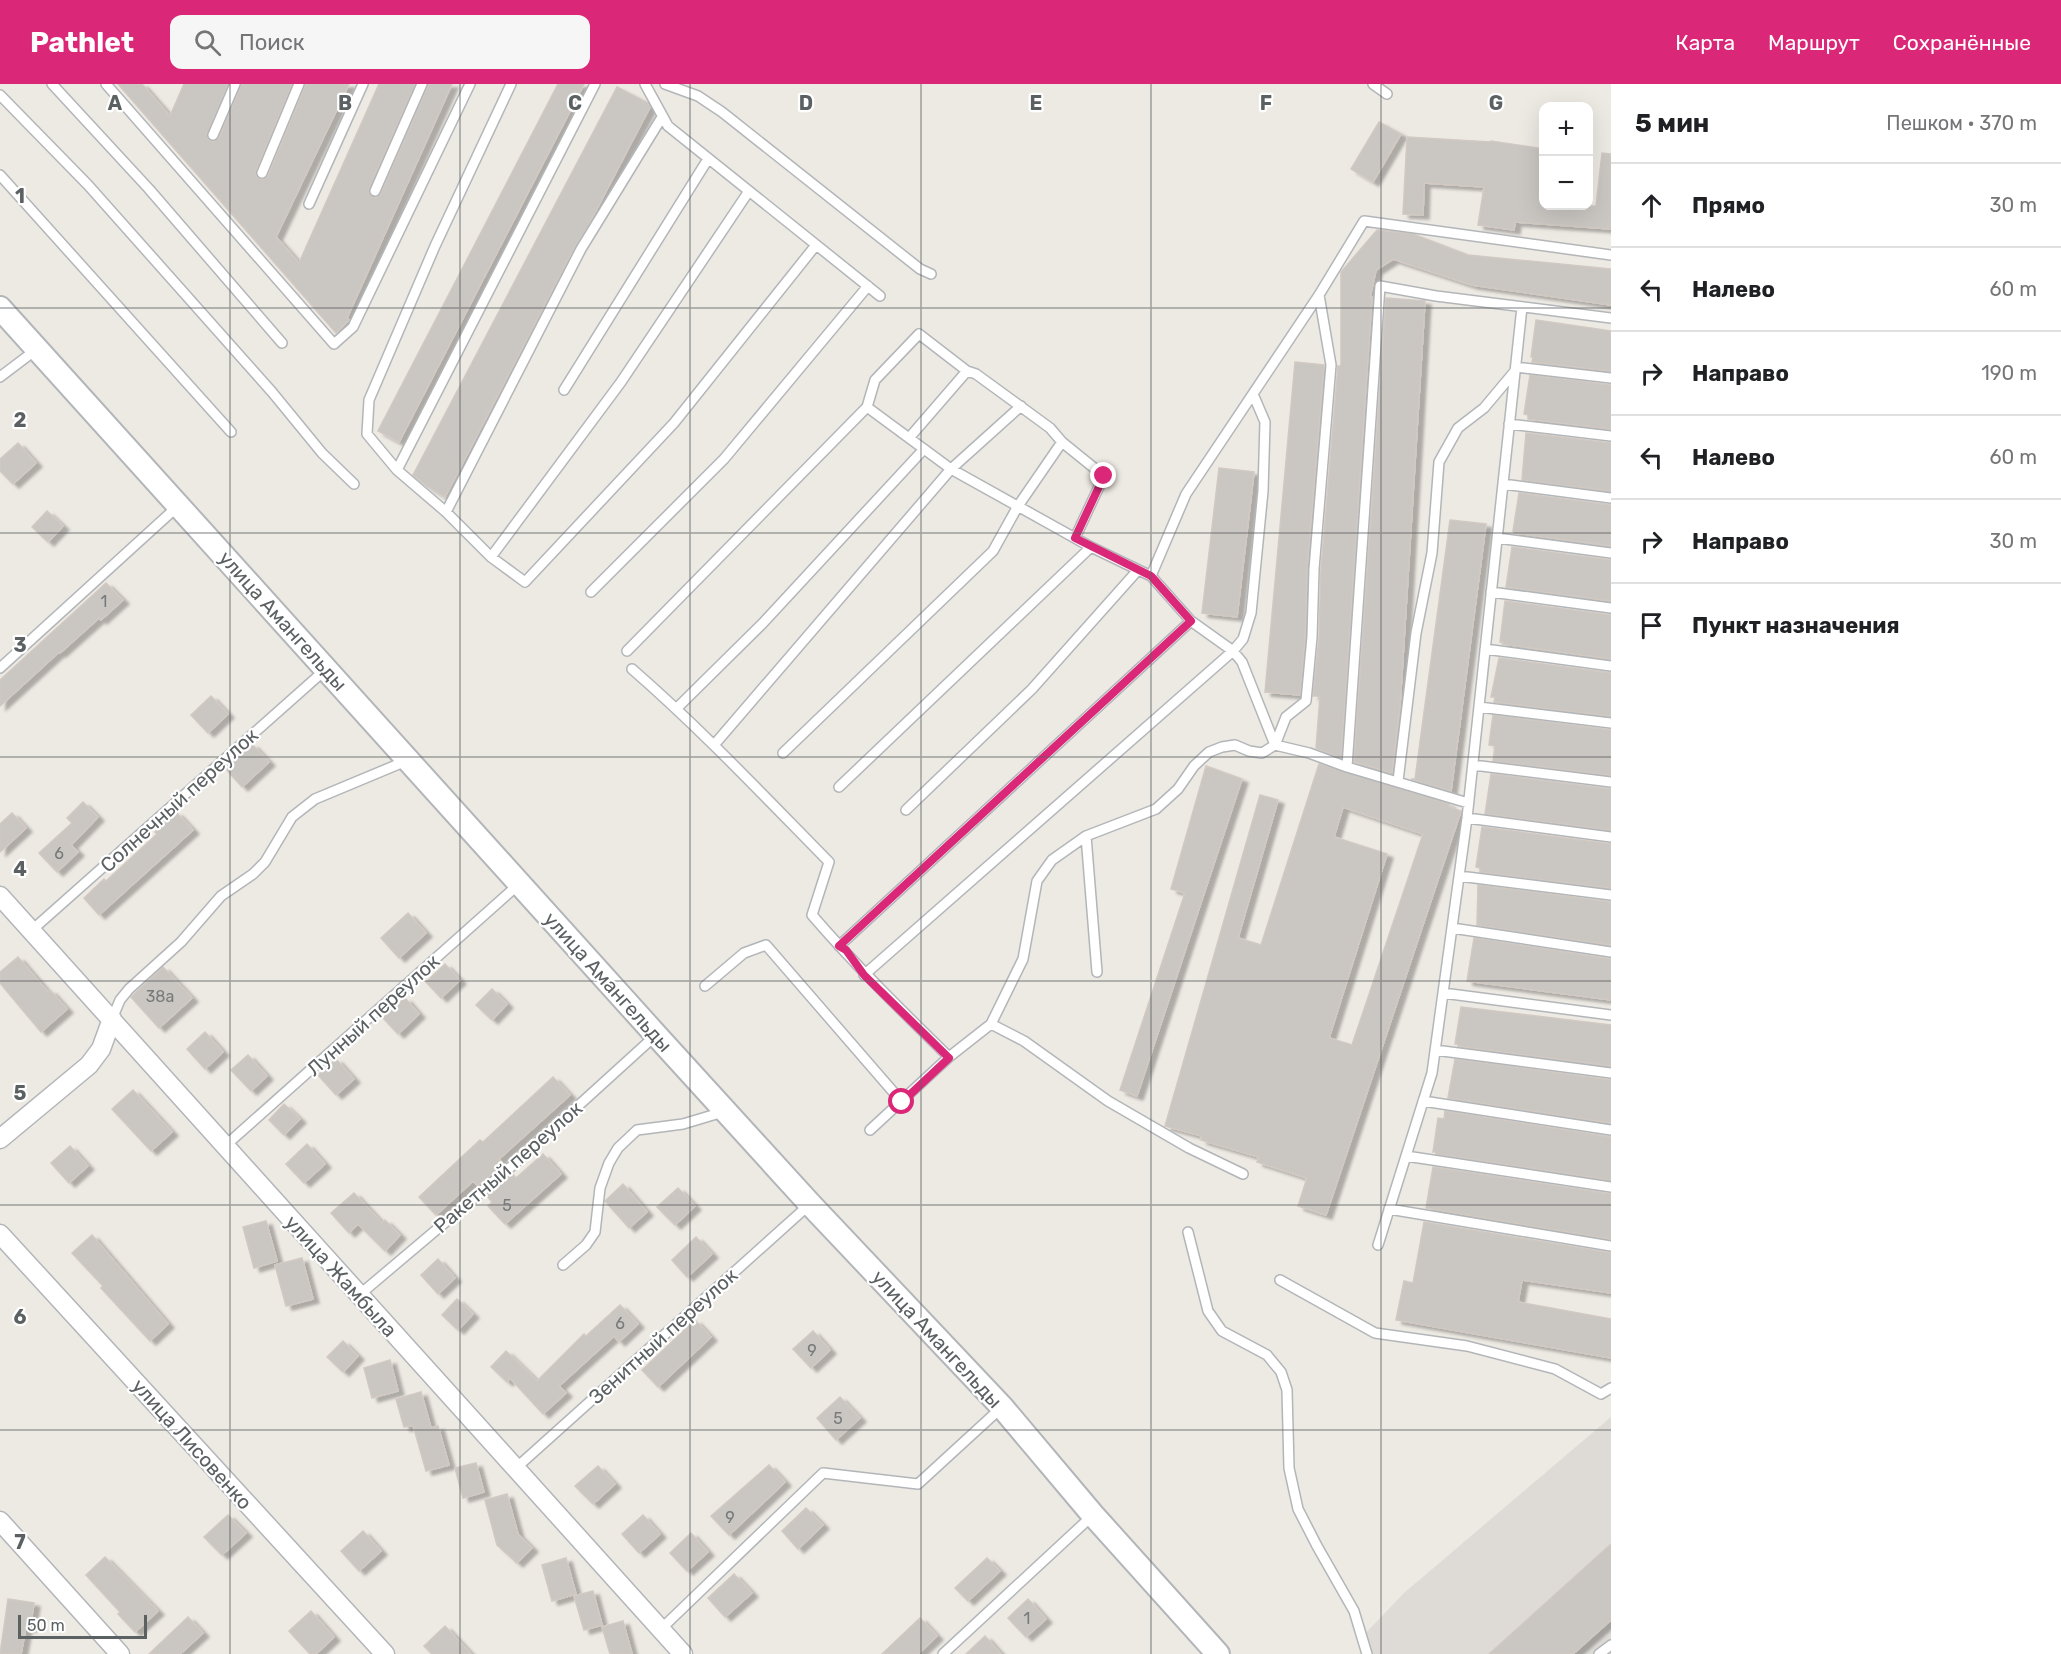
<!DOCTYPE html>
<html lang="ru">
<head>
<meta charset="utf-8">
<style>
	:root { --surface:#fff; --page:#f6f6f6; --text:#202124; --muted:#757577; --line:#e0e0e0; --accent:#db2777 }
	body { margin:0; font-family:Rubik,sans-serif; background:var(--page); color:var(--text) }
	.controls { position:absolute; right:18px; top:18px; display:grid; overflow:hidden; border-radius:12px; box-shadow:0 6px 24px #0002 }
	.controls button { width:54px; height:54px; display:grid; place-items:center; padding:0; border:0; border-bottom:2px solid var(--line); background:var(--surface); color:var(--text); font:30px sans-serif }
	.scale { position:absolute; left:18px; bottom:15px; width:129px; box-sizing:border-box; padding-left:6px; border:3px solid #5b6062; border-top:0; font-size:16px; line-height:21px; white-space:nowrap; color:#5b6062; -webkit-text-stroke:4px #fff; paint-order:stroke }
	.stop { position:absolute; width:18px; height:18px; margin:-14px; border:4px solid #db2777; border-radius:50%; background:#fff }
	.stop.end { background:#db2777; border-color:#fff; box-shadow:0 2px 6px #0008 }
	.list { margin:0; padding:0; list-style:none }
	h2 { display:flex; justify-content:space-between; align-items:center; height:78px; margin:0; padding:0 24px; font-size:26px }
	h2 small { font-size:20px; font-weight:400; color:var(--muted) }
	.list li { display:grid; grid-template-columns:39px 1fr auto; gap:18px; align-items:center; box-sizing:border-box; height:84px; padding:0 24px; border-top:2px solid var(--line) }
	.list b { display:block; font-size:22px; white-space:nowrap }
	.list em { font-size:20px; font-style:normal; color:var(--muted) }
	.icon { flex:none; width:33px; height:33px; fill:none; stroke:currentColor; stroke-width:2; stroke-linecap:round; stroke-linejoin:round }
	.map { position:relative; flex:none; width:1611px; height:1570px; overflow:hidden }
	header { display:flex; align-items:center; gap:36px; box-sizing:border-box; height:84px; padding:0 30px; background:var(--accent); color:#fff }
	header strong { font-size:28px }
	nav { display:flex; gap:33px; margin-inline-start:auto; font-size:21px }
	.search { width:420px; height:54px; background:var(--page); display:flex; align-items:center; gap:15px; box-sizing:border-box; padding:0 21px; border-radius:12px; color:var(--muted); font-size:22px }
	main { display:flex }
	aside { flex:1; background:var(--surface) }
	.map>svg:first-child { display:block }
</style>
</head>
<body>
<header>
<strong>Pathlet</strong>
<div class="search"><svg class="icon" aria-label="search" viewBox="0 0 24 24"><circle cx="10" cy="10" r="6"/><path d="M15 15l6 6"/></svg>Поиск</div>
<nav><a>Карта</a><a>Маршрут</a><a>Сохранённые</a></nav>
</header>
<main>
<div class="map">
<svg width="1611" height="1570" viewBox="0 0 1611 1570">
	<defs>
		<filter id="shadow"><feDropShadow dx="6" dy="4" stdDeviation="1.5" flood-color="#0004"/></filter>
	</defs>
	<rect width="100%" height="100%" fill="#ede9e3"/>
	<path fill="#dedbd7" d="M1611,1333V1570H1373L1359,1556L1404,1509Z"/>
	<path fill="#cac6c2" stroke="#d1c9c2" stroke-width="1.5" fill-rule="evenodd" filter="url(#shadow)" d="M118,0H142L170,32L184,0H228L207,49L208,55L213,58L219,54L242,0H292L256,86V93L262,96L268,92L306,0H349L276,153L299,179L379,0H415L369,104V110L375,114L381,110L429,0H452L347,234L349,236L336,249Z
		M558,0H584L399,358L378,347Z
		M617,3L648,19L650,23L590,138L575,162L445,413L428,403L413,391Z
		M1379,38L1401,50L1373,98L1351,85Z
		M1407,53L1491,58V57L1544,65V122H1596L1602,69L1611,70V145L1515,138L1514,146L1478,141L1484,103L1424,99L1423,131L1403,130Z
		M1377,146L1413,150L1468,171L1611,185V221L1472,201L1393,175L1376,186L1370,213H1372L1341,674L1316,664L1320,612H1313L1319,554L1321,485L1338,282H1341V188Z
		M1386,214L1425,217L1400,622L1392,689L1354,678Z
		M1536,236L1611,247V287L1532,278L1533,273H1531Z
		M1295,278L1324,281L1307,484L1305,553L1300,611L1265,608Z
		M1530,291L1611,301V345L1528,335V331L1524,330Z
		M1526,349L1611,359V407L1522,396Z
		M18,359L36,379L13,400L0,387V375Z
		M1219,384L1254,388L1237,533L1202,529Z
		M1519,409L1611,421V462L1514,449L1513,447Z
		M47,427L63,442L48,458L32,443Z
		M1450,436L1486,440L1451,707L1411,695H1415Z
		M1512,463L1611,476V517L1506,503Z
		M106,499L123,516L101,536L99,534L60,569L59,568L0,622V596Z
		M1505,517L1611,531V575L1502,560L1503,558H1500Z
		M1499,574L1611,589V632L1494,618L1495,613H1491Z
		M211,612L228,630L208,649L191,631Z
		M1493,631L1611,646V691L1493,677L1495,662L1489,661Z
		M252,660L269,678L242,703L225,684Z
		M1319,680L1449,720V723L1461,727L1326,1131L1298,1122L1307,1094L1257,1078L1259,1073L1201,1056L1202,1052L1165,1042L1260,711L1278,716L1238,854L1261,861ZM1343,723L1423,750L1352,961L1329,954L1387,770L1334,753Z
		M1206,682L1242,695L1137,1012L1120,1006L1185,809L1171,805Z
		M1491,690L1611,705V746L1485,730Z
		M83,718L98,733L71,761L78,768L57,788L39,769L72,739L67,734Z
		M176,728L193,746L99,831L84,814L104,795L106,797L157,750L155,748Z
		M12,729L26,744L0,768V740Z
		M1482,743L1611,760V804L1480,788V784L1476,783Z
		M1478,801L1611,818V861L1477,841Z
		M408,829L426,849L399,874L381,854Z
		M1474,854L1611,875V916L1467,897Z
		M18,873L48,908L50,906L67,925L41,948L0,899V888Z
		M445,880L460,896L441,914L426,898Z
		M163,883L192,914L159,944L131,913Z
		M492,905L507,920L492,936L476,921Z
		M405,914L419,930L398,950L383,934Z
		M1461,923L1611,941V982L1458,962V960H1455Z
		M205,948L223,968L205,985L187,965Z
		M248,971L267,992L251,1007L231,986Z
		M336,975L354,995L336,1011L318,991Z
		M1455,975L1611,996V1039L1448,1014Z
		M553,993L570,1011L499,1075L503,1080L478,1102L473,1097L436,1131L419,1113L480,1056L483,1058Z
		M133,1006L172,1048L151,1067L112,1025Z
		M284,1020L300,1035L284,1051L269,1036Z
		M1445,1027L1611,1053V1096L1436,1070V1068H1433L1438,1034L1444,1035Z
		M307,1060L325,1080L304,1099L286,1080Z
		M70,1062L88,1082L69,1099L51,1079Z
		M543,1070L561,1090L505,1140L488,1122L492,1118L487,1112L513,1090L516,1094Z
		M1433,1083L1611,1110V1155L1426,1124Z
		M623,1100L647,1128L629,1144L605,1117Z
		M678,1104L695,1122L675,1141L657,1123Z
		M354,1109L382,1139L385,1136L400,1151L385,1167L358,1140L349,1149L331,1129Z
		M266,1137L277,1177L254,1184L243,1143Z
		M1424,1138L1611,1169V1209L1522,1196L1518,1218L1611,1235V1274L1396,1236L1404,1197L1413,1199Z
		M92,1151L168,1240L150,1257L101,1204L103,1202L72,1169Z
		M696,1153L712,1170L687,1193L672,1176Z
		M302,1174L313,1215L286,1222L275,1181Z
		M438,1175L455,1194L438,1210L421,1191Z
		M457,1215L473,1230L458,1246L442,1231Z
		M620,1221L638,1240L619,1258L614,1252L559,1302L566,1309L543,1330L510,1294L507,1298L491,1283L506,1267L537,1297L584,1250L586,1252Z
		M695,1236L711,1253L658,1303L642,1286Z
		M813,1247L830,1266L811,1284L793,1265Z
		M343,1257L358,1272L343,1288L327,1273Z
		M390,1276L398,1307L372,1314L364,1284Z
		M421,1308L431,1344L438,1342L449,1381L426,1387L413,1341L404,1343L396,1315Z
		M840,1313L860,1334L836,1356L817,1334Z
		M476,1379L484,1408L463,1414L455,1384Z
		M769,1381L785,1398L729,1451L711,1432Z
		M598,1382L615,1400L593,1420L575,1402Z
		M507,1410L518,1450L532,1464L517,1479L497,1461L485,1416Z
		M806,1424L823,1441L798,1465L782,1447Z
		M228,1431L246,1449L222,1471L204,1453Z
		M643,1431L660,1450L639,1469L622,1450Z
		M363,1447L381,1467L359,1487L341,1467Z
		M691,1449L708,1468L687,1487L670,1469Z
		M1611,1460V1536L1573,1570H1489Z
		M105,1473L158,1527L135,1548L118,1530L120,1528L86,1491Z
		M566,1474L576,1510L552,1517L542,1481Z
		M987,1474L1000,1487L968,1517L955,1504Z
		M734,1490L752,1509L725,1533L708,1514Z
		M593,1507L602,1541L584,1546L574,1512Z
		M8,1515L34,1519L30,1544L26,1543L21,1570H0Z
		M1028,1515L1046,1535L1026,1553L1008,1534Z
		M311,1527L334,1553L316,1570H310L289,1547Z
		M188,1533L203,1549L180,1570H149Z
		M920,1534L937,1552L918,1570H882Z
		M623,1537L632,1570H610L602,1543Z
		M445,1542L471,1570H432L424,1562Z
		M985,1552L1001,1570H966Z"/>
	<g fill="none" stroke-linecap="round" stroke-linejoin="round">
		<g stroke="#b3b6b9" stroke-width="12">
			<path id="service" d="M52,0L149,105L282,259
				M106,0L334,260L353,243L470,0
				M511,0L435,162L369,316L367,350L397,386L446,428L491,473L525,498L674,339L816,161
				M645,0L668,42L880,212
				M665,0L698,12L722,28L920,185L931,190
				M1373,0L1387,10
				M0,11L88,101L272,308L322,369L354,400
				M213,51L235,0
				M262,89L299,0
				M0,91L231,348
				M375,107L422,0
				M309,120L363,0
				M1516,283L1611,294
				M0,293L37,265
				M564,306L708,75
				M867,323L875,296L919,250L967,287L976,290L1050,344L1062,358L1104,392L1075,454
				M1509,340L1611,352
				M909,354L967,287
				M397,386L595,0
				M1503,400L1611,414
				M446,428L581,165L662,33
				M1497,454L1611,469
				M491,473L621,298L749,107
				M1151,492L1191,537L1233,567L1242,578L1275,661L1309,669L1347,683L1468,719
				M591,508L724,375L868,202
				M1491,508L1611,524
				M1485,565L1611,582
				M627,567L867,323L951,385L1091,463L1151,492L1186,410L1319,211L1364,137L1611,171
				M0,584L178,422
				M632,585C701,645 764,712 829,778L812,831C855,881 902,927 949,973
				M1479,623L1611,639
				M677,624L763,539L924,365
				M714,661L951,385L1021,322
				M783,669L993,467L1018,422L1062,358
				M1473,681L1611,698
				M1347,683L1380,202L1436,212L1611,234
				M1398,697L1416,549L1432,469L1439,378L1458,344L1484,324L1515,287
				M839,703L1091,463
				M906,726L1032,605L1138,486
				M1467,734L1611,753
				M1086,752L1097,888
				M1459,792L1611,811
				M1452,844L1611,868
				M31,847L325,586
				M839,862L1191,537
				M864,891L1233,567L1243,555L1251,529L1263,407L1265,338L1253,310
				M705,902L744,869L766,861L902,1018
				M1443,909L1611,931
				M112,935L120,916L129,905L181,858L221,812L253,790L265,778L292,733L315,715L406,677
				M991,940L1024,957L1108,1017L1189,1064L1243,1090
				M1435,966L1611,989
				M1423,1017L1611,1046
				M870,1046L949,973L991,940L1023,875L1037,797L1052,776L1086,752L1156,725L1178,705L1194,682L1209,668L1222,663L1235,661L1249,667L1262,669L1275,661L1286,633L1306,617L1312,553L1314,485L1331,281L1319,211
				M225,1062L519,800
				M1406,1072L1611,1103
				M1389,1125L1611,1162
				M1188,1148L1208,1227L1222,1247L1267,1271L1281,1288L1287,1306L1289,1384L1298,1425L1317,1462L1354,1527L1367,1570
				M1378,1161L1432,989L1467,734L1522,223
				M563,1181L586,1161L595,1148L600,1104L609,1079L618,1064L637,1046L683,1040L723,1028
				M1280,1196L1375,1249L1467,1262L1555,1285L1601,1310L1611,1304
				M358,1212L513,1081L656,951
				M516,1384L810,1120
				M661,1545L823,1389L918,1400L1002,1323
				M943,1570L1093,1431
				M1599,1570L1611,1561"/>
		</g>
		<g stroke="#b3b6b9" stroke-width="21">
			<path id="minor" d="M0,812L683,1570
				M0,1055L89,981L101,965L112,935
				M0,1150L385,1570
				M0,1437L120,1570"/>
		</g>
		<g stroke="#b3b6b9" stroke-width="26">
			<path id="tertiary" d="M0,224L656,951L810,1120L1002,1323L1093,1431L1218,1570"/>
		</g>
		<use href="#service" stroke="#fff" stroke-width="9"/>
		<use href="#minor" stroke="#fff" stroke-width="18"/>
		<use href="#tertiary" stroke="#fff" stroke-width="22"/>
	</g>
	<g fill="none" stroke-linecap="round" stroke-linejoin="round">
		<path stroke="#db2777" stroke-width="8" d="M902,1018L949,974L864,891L846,866L839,862L1191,537L1151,492L1075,454L1104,392"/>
	</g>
	<path fill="none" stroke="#5b6062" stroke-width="1.5" stroke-opacity="0.55" d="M230,0V1570M460,0V1570M690,0V1570M921,0V1570M1151,0V1570M1381,0V1570M0,224H1611M0,449H1611M0,673H1611M0,897H1611M0,1121H1611M0,1346H1611"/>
	<g text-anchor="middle" stroke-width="4.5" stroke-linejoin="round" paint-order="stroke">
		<g font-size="16" fill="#777a7a">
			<text x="104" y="523">1</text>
			<text x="59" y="775">6</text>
			<text x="160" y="918">38а</text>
			<text x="507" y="1127">5</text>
			<text x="620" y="1245">6</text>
			<text x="812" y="1272">9</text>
			<text x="838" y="1340">5</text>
			<text x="730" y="1439">9</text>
			<text x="1027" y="1540">1</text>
		</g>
		<g font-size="20" fill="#5b6062" stroke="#fff">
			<text transform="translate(283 537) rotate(48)" y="7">улица Амангельды</text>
			<text transform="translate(179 716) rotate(-42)" y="7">Солнечный переулок</text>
			<text transform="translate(608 898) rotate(48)" y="7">улица Амангельды</text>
			<text transform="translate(373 931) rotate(-42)" y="7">Лунный переулок</text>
			<text transform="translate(508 1083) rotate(-41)" y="7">Ракетный переулок</text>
			<text transform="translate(341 1192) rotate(48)" y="7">улица Жамбыла</text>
			<text transform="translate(663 1252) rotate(-42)" y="7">Зенитный переулок</text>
			<text transform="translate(937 1255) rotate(47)" y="7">улица Амангельды</text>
			<text transform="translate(192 1360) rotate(48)" y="7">улица Лисовенко</text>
		</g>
	</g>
	<g font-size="20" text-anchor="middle" font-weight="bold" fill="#5b6062" stroke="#fff" stroke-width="4.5" stroke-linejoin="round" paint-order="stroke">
		<text x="115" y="26">A</text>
		<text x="345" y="26">B</text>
		<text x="575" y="26">C</text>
		<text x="806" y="26">D</text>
		<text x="1036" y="26">E</text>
		<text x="1266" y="26">F</text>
		<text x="1496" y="26">G</text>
		<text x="20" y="119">1</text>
		<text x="20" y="343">2</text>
		<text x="20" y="568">3</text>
		<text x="20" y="792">4</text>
		<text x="20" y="1016">5</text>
		<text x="20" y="1240">6</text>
		<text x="20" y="1465">7</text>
	</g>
</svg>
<div class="controls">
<button>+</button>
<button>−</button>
</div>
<div class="scale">50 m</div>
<div class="stop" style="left:902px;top:1018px"></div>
<div class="stop end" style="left:1104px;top:392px"></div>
</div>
<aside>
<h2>5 мин<small>Пешком · 370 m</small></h2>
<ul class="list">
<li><svg class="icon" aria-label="ahead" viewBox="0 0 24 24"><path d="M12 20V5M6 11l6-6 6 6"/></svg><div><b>Прямо</b></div><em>30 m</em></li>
<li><svg class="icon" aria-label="left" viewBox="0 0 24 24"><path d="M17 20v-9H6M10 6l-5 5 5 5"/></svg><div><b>Налево</b></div><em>60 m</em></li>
<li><svg class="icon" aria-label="right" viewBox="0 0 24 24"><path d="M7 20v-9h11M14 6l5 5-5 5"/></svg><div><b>Направо</b></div><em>190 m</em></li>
<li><svg class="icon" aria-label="left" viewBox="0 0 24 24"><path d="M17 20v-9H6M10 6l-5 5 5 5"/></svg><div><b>Налево</b></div><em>60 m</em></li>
<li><svg class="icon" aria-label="right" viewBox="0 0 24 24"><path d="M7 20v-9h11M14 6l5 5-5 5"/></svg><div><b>Направо</b></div><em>30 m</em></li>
<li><svg class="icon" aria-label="arrive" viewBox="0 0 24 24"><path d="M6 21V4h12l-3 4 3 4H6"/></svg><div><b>Пункт назначения</b></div></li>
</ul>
</aside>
</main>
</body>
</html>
